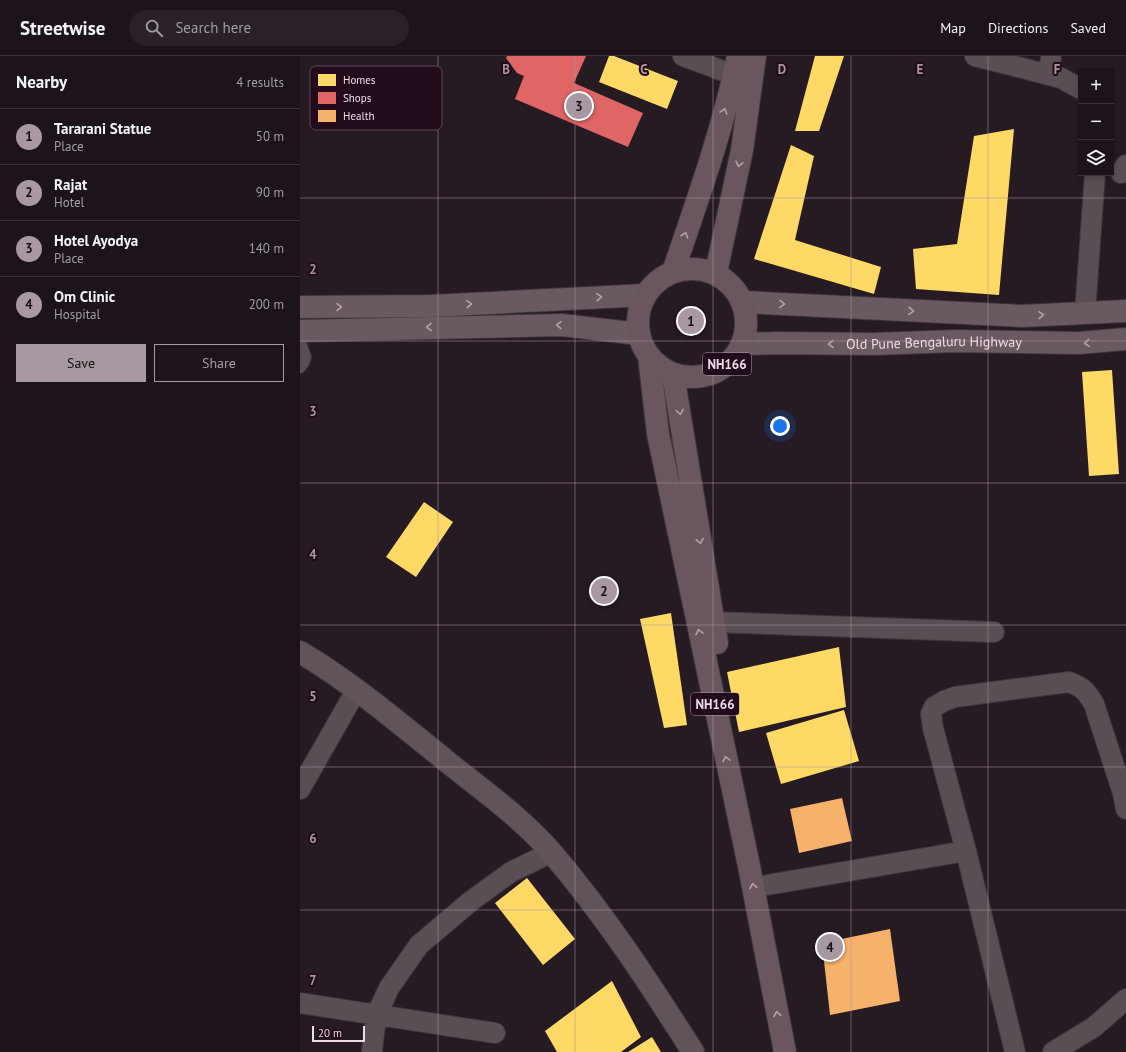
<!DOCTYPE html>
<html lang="en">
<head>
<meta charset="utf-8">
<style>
	:root { --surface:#1c141a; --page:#292127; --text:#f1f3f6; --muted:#a09ea2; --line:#3a3339; --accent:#a798a2 }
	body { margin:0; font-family:"PT Sans",sans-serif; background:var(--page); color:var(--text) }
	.controls { position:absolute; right:12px; top:12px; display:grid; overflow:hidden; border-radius:0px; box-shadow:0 2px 6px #0003 }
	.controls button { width:36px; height:36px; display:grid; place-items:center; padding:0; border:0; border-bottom:1px solid var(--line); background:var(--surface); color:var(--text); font:20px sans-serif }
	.scale { position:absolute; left:12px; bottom:10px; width:53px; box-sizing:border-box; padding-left:4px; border:2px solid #eddce7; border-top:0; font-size:11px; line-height:14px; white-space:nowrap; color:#eddce7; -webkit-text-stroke:3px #220b1b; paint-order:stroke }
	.you { position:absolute; left:480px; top:370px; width:14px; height:14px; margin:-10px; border:3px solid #fff; border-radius:50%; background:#1a73e8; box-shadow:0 0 0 6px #1a73e833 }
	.badge { display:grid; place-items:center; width:26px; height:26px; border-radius:50%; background:var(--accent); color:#111; font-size:13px; font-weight:700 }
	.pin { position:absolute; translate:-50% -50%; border:2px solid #fff; box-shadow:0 1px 4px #0006 }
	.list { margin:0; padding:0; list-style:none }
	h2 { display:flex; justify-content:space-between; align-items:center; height:52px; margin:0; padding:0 16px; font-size:17px }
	h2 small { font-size:13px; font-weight:400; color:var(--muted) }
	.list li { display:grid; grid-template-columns:26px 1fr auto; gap:12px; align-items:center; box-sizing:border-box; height:56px; padding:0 16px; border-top:1px solid var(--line) }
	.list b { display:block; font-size:15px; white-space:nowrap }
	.list p { margin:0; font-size:13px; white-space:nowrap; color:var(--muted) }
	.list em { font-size:13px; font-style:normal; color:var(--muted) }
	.actions { display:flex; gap:8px; padding:12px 16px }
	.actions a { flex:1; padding:9px 0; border:1px solid var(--accent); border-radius:0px; text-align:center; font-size:14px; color:var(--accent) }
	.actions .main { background:var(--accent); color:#111 }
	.icon { flex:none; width:22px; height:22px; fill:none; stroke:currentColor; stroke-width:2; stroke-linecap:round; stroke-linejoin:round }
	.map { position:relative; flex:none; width:826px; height:996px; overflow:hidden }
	header { display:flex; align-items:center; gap:24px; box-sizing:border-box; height:56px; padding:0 20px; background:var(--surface); border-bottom:1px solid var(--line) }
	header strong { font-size:19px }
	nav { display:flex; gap:22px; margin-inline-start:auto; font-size:14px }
	.search { width:280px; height:36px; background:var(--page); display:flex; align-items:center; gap:10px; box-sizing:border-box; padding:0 14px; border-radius:22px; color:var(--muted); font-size:15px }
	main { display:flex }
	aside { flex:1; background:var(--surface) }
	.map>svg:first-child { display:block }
</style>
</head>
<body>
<header>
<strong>Streetwise</strong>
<div class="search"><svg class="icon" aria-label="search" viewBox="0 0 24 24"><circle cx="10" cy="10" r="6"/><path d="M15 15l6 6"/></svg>Search here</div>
<nav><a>Map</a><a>Directions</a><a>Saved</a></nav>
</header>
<main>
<aside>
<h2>Nearby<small>4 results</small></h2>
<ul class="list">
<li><span class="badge">1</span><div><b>Tararani Statue</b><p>Place</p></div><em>50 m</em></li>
<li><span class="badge">2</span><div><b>Rajat</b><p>Hotel</p></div><em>90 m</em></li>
<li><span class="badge">3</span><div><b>Hotel Ayodya</b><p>Place</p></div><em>140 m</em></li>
<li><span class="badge">4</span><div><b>Om Clinic</b><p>Hospital</p></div><em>200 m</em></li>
</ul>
<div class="actions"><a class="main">Save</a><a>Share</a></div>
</aside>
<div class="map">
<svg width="826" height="996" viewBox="0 0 826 996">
	<rect width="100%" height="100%" fill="#261a23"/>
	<path fill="#ffd966" d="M309,0H314L378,25L367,53L299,26Z
		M515,0H544L519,75H495Z
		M714,73L699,239L616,233L613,193L657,188L674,80Z
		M491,89L514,100L495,184L581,211L574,238L454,203Z
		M812,314L819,418L789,420L782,316Z
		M124,446L153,466L116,521L86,501Z
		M371,557L387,669L364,672L340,563Z
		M539,591L546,651L439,676L427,616Z
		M544,654L559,705L481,728L466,677Z
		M227,822L275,883L243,909L195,847Z
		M312,925L341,981L321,996H257L245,975Z
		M352,981L361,996H328Z"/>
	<path fill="#e06666" d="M207,0H286L274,27L343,57L328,91L215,43L224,20L217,17L206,2Z"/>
	<path fill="#f6b26b" d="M542,742L552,785L499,797L490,753Z
		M590,873L600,945L530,959L522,887Z"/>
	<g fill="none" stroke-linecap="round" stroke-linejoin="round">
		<g stroke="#3e353c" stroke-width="12">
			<path id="lane" d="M0,284L6,301L4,307L0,312"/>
		</g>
		<g stroke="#3e353c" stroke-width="22">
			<path id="street" d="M383,0L434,19
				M675,0L761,22L781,33
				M749,19L751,0
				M821,117L826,109
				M785,257L795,117
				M413,566L694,576
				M0,733L57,633
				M467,829L666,795
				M0,947L195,977
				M72,996L76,960L89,932L119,889L171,845L211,816L252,796
				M715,996L666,795L633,672L631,658L634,651L644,645L655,641L769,626C783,631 787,636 794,648L823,737L826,753
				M753,996L794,971L826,943"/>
		</g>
		<g stroke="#3e353c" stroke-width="24">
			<path id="secondary" d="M0,596C52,627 98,666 145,704C182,734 221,761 252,797C305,859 350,928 393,996"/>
		</g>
		<g stroke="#3e353c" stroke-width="24">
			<g id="primary">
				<path d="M443,246L722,260L826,255"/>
				<path d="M0,251L131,250L346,239"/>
				<path d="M0,275L262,269L339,278"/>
				<path id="s1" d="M442,288L477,287L574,288L655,285L779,287L826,283"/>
			</g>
		</g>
		<g stroke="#3e353c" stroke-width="24">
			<path id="highway" d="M338 267a54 54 0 1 1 108 0a54 54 0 1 1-108 0Z
				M373,216C397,145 423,74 438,0
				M416,217L442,94L455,0
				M349,300L358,378L449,810L485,996
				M373,318L417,587"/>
		</g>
		<use href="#lane" stroke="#584e54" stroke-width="10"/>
		<use href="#street" stroke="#584e54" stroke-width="20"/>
		<use href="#secondary" stroke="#61535a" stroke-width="22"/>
		<use href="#primary" stroke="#695961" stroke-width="22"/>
		<use href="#highway" stroke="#69565e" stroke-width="22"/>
	</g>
	<defs><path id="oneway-chevron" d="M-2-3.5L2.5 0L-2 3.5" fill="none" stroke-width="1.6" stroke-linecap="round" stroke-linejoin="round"/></defs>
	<g stroke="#b2a0a9">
		<use href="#oneway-chevron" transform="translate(424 55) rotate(-75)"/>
		<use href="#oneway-chevron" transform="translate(439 108) rotate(102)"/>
		<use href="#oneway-chevron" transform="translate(385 179) rotate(-71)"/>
		<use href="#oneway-chevron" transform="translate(380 356) rotate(81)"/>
		<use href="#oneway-chevron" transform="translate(400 485) rotate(81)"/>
		<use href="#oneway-chevron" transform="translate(399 576) rotate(-102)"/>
		<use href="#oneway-chevron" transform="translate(426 703) rotate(-102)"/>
		<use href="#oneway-chevron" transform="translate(453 830) rotate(-101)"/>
		<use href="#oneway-chevron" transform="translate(477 958) rotate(-101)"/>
	</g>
	<g stroke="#b2a1ab">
		<use href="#oneway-chevron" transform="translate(299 241) rotate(-3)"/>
		<use href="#oneway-chevron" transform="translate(169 248) rotate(-3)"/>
		<use href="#oneway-chevron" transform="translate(482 248) rotate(3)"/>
		<use href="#oneway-chevron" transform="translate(39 251) rotate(-1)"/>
		<use href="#oneway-chevron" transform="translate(611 255) rotate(3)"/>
		<use href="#oneway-chevron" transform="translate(741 259) rotate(-2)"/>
		<use href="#oneway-chevron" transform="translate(259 269) rotate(-179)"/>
		<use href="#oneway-chevron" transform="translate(129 271) rotate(179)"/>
		<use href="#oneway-chevron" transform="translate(787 287) rotate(175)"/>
		<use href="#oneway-chevron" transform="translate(531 288) rotate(-180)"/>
	</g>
	<path fill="none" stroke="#a798a2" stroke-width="1" stroke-opacity="0.55" d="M138,0V996M275,0V996M413,0V996M551,0V996M688,0V996M0,142H826M0,285H826M0,427H826M0,569H826M0,711H826M0,854H826"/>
	<g text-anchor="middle" stroke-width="4" stroke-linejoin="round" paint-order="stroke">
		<g fill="#220b1b" stroke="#b09daa" stroke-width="1">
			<rect x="403" y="297" width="48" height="22" rx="3"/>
			<rect x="391" y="637" width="48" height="22" rx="3"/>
		</g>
		<g font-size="13" font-weight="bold" fill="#eddce7">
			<text x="427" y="313">NH166</text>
			<text x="415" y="653">NH166</text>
		</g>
		<g font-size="14" fill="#eddce7" stroke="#220b1b">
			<text dy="5" stroke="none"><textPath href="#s1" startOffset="192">Old Pune Bengaluru Highway</textPath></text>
		</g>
	</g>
	<rect x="10" y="10" width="132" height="64" rx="6" fill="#220b1b" stroke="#5f4a58" stroke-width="1"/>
	<rect x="18" y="18" width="18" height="12" fill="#ffd966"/>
	<rect x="18" y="36" width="18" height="12" fill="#e06666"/>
	<rect x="18" y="54" width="18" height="12" fill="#f6b26b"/>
	<g font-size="11" fill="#eddce7">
		<text x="43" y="28">Homes</text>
		<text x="43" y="46">Shops</text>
		<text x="43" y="64">Health</text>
	</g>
	<g font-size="13" text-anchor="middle" font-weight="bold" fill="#a798a2" stroke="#220b1b" stroke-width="4" stroke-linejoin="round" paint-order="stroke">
		<text x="206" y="18">B</text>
		<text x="344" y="18">C</text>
		<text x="482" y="18">D</text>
		<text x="620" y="18">E</text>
		<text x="757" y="18">F</text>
		<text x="13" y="218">2</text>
		<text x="13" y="360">3</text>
		<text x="13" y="503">4</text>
		<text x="13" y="645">5</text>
		<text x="13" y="787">6</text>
		<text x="13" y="929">7</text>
	</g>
</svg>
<div class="controls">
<button>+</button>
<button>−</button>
<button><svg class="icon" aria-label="layers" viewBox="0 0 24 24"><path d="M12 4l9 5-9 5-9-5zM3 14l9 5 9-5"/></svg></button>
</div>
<div class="scale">20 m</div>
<div class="you"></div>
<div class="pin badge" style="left:391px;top:265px">1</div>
<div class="pin badge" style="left:304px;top:535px">2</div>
<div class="pin badge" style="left:279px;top:50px">3</div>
<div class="pin badge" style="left:530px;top:891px">4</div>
</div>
</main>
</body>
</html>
